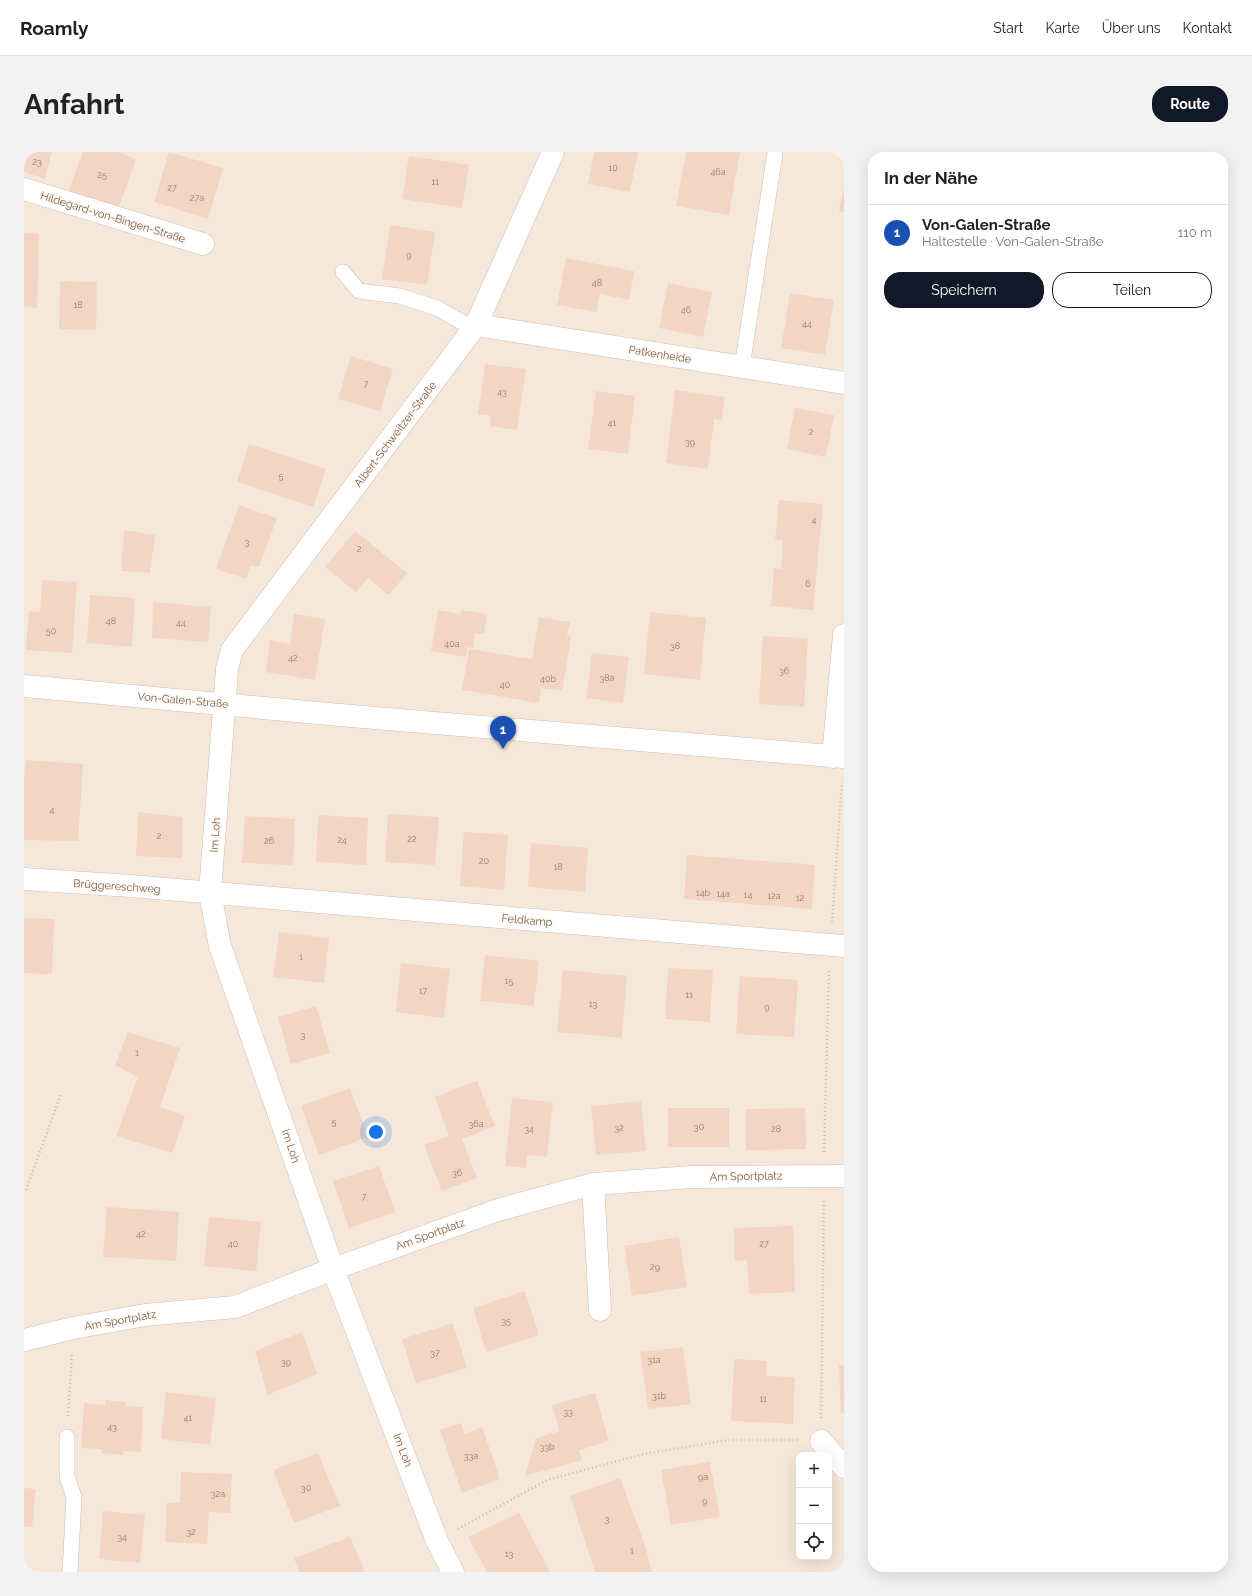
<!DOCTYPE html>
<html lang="de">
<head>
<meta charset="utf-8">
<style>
	:root { --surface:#fff; --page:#f2f2f2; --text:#222; --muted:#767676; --line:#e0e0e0; --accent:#111827 }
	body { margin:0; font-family:Raleway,sans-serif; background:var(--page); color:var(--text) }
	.controls { position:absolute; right:12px; bottom:12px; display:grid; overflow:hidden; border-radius:8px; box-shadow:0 4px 16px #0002 }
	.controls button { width:36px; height:36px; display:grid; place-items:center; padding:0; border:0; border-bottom:1px solid var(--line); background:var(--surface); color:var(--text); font:20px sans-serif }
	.you { position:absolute; left:352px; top:980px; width:14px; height:14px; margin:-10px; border:3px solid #fff; border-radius:50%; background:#1a73e8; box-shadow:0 0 0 6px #1a73e833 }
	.badge { display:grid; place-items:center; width:26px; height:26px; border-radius:50%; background:var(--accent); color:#fff; font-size:13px; font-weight:700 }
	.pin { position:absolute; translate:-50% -33px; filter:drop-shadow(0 1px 2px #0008) }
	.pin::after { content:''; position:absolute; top:21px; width:14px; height:12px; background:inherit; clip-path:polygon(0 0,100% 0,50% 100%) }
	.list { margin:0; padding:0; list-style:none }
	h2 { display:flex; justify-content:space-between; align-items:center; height:52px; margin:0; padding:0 16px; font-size:17px }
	h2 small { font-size:13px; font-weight:400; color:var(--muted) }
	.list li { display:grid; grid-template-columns:26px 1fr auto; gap:12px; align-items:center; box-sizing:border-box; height:56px; padding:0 16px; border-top:1px solid var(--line) }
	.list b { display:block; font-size:15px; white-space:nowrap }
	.list p { margin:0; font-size:13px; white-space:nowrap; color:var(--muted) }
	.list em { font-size:13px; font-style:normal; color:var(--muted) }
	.actions { display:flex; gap:8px; padding:12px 16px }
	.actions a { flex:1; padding:9px 0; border:1px solid var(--accent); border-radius:16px; text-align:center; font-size:14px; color:var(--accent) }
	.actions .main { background:var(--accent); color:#fff }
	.icon { flex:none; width:22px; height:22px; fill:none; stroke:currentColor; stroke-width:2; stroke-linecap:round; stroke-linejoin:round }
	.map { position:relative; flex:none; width:820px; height:1420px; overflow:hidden; border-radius:16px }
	header { display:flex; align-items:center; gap:24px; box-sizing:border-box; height:56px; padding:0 20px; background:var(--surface); border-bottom:1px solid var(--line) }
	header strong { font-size:19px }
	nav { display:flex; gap:22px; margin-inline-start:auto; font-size:14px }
	.intro { display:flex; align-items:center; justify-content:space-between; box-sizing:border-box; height:96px; padding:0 24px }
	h1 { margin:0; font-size:28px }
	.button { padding:10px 18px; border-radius:16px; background:var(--accent); color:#fff; font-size:14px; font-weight:700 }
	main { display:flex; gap:24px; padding:0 24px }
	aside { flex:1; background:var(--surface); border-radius:16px; box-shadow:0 4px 16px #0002 }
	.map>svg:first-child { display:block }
</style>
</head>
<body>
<header>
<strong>Roamly</strong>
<nav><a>Start</a><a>Karte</a><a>Über uns</a><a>Kontakt</a></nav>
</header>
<div class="intro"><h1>Anfahrt</h1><a class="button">Route</a></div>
<main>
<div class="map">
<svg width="820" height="1420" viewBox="0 0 820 1420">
	<rect width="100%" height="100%" fill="#fdf6ec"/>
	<path fill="#f5e8da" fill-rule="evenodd" d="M0,0H327L331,1L332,0H820V1420H0ZM775,1303H805V1405H775Z"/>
	<path fill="#f3d5c3" d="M0,0H28L21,27L0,20Z
		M59,0H94L112,7L94,58L44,40Z
		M145,0L199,16L184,67L130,50Z
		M570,0H614L606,40L564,32Z
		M662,0H716L705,63L652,54Z
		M385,4L445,13L438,56L378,47Z
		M819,38H820V60L815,59Z
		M366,73L411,80L403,133L358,127Z
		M0,81L15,82L13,156L0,154Z
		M542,106L610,119L605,148L576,142L572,160L533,153Z
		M36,129L73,130L72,178L35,177Z
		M644,131L688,140L679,185L635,176Z
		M766,141L810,148L801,203L757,196Z
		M327,204L369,217L356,259L314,247Z
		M461,212L502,217L493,278L466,274L467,264L454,262Z
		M651,238L701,245L698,268L690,267L684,317L642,311Z
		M572,239L611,244L604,302L564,297Z
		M771,256L810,263L802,305L763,297Z
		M225,292L302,317L289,355L213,330Z
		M755,348L799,352L789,458L747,454L750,416L757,417L759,388H751Z
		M215,353L253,366L235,415L226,414L222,427L192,417Z
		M100,378L131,383L126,421L97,419Z
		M331,379L383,421L365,443L344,426L332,440L301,415Z
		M18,428L53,430L48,501L2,498L5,459L16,460Z
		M66,443L111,446L108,495L63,491Z
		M129,450L187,455L184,490L128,486Z
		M414,458L436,462L437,458L463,462L460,482L451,481L449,496L443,495L442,505L407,499Z
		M626,460L682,466L676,528L620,522Z
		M270,462L301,467L291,528L242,520L246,488L266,492Z
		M515,465L546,470L543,484L547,485L538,539L517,536L515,551L438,538L445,497L508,507Z
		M739,484L784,486L780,555L735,552Z
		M568,501L605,505L599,551L562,546Z
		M2,608L59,612L54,689L0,688V628Z
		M114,660L158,665V706L112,704Z
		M364,662L415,665L411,713L361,710Z
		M294,663L344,666L342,713L292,710Z
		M221,664L271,667L269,713L218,711Z
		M440,680L484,683L480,738L436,734Z
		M507,691L564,696L561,740L504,735Z
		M663,703L791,713L788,757L660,747Z
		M0,766L30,767L28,822L0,821Z
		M255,780L305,786L300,831L249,825Z
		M461,803L515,809L510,854L456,849Z
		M377,811L426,817L420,866L372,860Z
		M644,816L689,818L686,870L641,867Z
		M539,818L603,824L598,886L533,880Z
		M716,824L774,828L770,885L712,882Z
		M292,854L306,901L267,912L254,865Z
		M104,880L156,896L136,955L161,964L148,1001L92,984L114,925L91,913Z
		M453,929L471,974L438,987L453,1026L418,1039L400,993L425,984L411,945Z
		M326,936L344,985L295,1003L277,954Z
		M488,946L529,950L523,1005L503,1003L502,1016L481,1014Z
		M617,949L622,999L572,1003L567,954Z
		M644,956H705V995H644Z
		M781,956L782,997L722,998V957Z
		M355,1014L371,1060L325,1076L309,1029Z
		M83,1055L155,1060L152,1109L79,1105Z
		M185,1065L237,1070L232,1119L180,1114Z
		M769,1074L771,1140L725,1142L723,1108L711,1109L710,1076Z
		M655,1085L663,1135L608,1144L600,1094Z
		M501,1139L515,1183L462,1200L449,1156Z
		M429,1171L443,1216L392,1231L378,1187Z
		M278,1180L293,1222L244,1243L231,1199Z
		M659,1195L667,1252L624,1257L616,1200Z
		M710,1207L743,1209L742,1224L771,1225L769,1272L707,1269Z
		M815,1213H820V1261H817Z
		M142,1240L192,1246L186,1293L137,1287Z
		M571,1241L585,1289L555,1298L558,1308L501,1324L512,1286L536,1279L528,1253Z
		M81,1248L102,1250V1254L119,1255L117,1300L99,1299V1303L78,1301V1297L57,1296L60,1251L81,1253Z
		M437,1271L441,1282L458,1275L476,1327L438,1341L416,1278Z
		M294,1301L316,1354L270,1371L249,1318Z
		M686,1310L696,1365L647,1373L637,1318Z
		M157,1320L208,1322L206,1361L185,1360L183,1392L141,1390L143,1351H156Z
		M596,1326L620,1390L628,1420H571L546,1344Z
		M0,1336L12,1337L8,1375H0Z
		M79,1359L121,1363L116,1411L75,1407Z
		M495,1361L526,1420H463L444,1385Z
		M326,1385L341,1420H275L270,1406Z"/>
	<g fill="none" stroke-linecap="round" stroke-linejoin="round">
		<g stroke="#d1beb0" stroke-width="16">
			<path id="service" d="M319,120L335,139L376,144L413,156L450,177
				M718,215L751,1
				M43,1285V1325L50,1345L46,1420"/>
		</g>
		<g stroke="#d1beb0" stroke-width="23">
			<path id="minor" d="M0,37L179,92
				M452,173L820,231
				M0,534L327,564L820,605
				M809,605L820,483
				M0,727L107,734L820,794
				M569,1032L576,1158
				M0,1188L49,1176L121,1163L211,1155L309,1117L474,1058L569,1032L668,1025L820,1024
				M797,1289L820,1315
				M429,1420L413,1389L309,1117L196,794L186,741L203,517L208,498L452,173L529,0"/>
		</g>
		<path stroke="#d9b8a5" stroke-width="2.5" stroke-dasharray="1 3" stroke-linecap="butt" d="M808,770L818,630
			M800,1000L805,817
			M2,1038L37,942
			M44,1264L48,1201
			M797,1266L800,1047
			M434,1377L523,1328L620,1302L704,1288H774"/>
		<use href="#service" stroke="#fff" stroke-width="15"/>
		<use href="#minor" stroke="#fff" stroke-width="22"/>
	</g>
	<g text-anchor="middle" stroke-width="3.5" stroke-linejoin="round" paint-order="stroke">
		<g font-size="9" fill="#987a6a">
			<text x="13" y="13">23</text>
			<text x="589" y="19">10</text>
			<text x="694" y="23">46a</text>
			<text x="78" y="26">25</text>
			<text x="411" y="33">11</text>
			<text x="148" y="39">27</text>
			<text x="173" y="49">27a</text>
			<text x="385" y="106">9</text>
			<text x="573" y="134">48</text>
			<text x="54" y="156">18</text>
			<text x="662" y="161">46</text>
			<text x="783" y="175">44</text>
			<text x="342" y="235">7</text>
			<text x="478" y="243">43</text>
			<text x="588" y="274">41</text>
			<text x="787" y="283">2</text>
			<text x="666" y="293">39</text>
			<text x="257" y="327">5</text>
			<text x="790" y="371">4</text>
			<text x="223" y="393">3</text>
			<text x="335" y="400">2</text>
			<text x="784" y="435">6</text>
			<text x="87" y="472">48</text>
			<text x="157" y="474">44</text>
			<text x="27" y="482">50</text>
			<text x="428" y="495">40a</text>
			<text x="651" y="497">38</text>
			<text x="269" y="509">42</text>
			<text x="760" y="522">36</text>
			<text x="583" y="529">38a</text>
			<text x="524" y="530">40b</text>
			<text x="481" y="536">40</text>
			<text x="28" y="661">4</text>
			<text x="135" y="687">2</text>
			<text x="388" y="690">22</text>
			<text x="318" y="691">24</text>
			<text x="245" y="692">26</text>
			<text x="460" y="712">20</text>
			<text x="534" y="718">18</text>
			<text x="679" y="744">14b</text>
			<text x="699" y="745">14a</text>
			<text x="724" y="746">14</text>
			<text x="750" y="747">12a</text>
			<text x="776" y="749">12</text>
			<text x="277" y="808">1</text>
			<text x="485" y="832">15</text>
			<text x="399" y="842">17</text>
			<text x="665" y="846">11</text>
			<text x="569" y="855">13</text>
			<text x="743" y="858">9</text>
			<text x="279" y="886">3</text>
			<text x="113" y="904">1</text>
			<text x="310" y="973">5</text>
			<text x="452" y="975">36a</text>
			<text x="675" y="978">30</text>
			<text x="595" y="979">32</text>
			<text x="505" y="980">34</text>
			<text x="752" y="980">28</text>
			<text x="433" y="1024">36</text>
			<text x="340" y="1048">7</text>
			<text x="117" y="1085">42</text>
			<text x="209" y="1095">40</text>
			<text x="740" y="1095">27</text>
			<text x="631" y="1118">29</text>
			<text x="482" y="1172">35</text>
			<text x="411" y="1204">37</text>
			<text x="630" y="1211">31a</text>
			<text x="262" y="1213">39</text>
			<text x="635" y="1247">31b</text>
			<text x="739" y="1250">11</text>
			<text x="544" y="1263">33</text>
			<text x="164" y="1269">41</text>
			<text x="88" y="1278">43</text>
			<text x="523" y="1298">33b</text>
			<text x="447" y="1307">33a</text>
			<text x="679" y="1328">9a</text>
			<text x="282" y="1339">30</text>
			<text x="194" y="1345">32a</text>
			<text x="681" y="1352">9</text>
			<text x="583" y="1370">3</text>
			<text x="167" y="1383">32</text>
			<text x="98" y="1388">34</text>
			<text x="608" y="1402">1</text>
			<text x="485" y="1405">13</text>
		</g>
		<g font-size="11" fill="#7a5c4d" stroke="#fffaf3">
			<text transform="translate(89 65) rotate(17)" y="4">Hildegard-von-Bingen-Straße</text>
			<text transform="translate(636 202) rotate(9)" y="4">Patkenheide</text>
			<text transform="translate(371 282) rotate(-53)" y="4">Albert-Schweitzer-Straße</text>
			<text transform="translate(159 548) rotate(5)" y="4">Von-Galen-Straße</text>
			<text transform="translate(191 683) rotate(-86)" y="4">Im Loh</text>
			<text transform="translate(93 734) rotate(4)" y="4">Brüggereschweg</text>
			<text transform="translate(503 768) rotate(5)" y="4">Feldkamp</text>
			<text transform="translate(267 994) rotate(71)" y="4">Im Loh</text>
			<text transform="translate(722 1024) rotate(-1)" y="4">Am Sportplatz</text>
			<text transform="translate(406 1082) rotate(-20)" y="4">Am Sportplatz</text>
			<text transform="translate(96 1168) rotate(-10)" y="4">Am Sportplatz</text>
			<text transform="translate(379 1298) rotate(69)" y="4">Im Loh</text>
		</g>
	</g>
</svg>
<div class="controls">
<button>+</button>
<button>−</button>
<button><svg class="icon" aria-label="locate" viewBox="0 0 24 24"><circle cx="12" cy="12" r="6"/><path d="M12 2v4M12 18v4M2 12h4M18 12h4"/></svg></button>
</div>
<div class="you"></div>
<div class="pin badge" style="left:479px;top:597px;background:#1a4fb4">1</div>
</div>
<aside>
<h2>In der Nähe<small></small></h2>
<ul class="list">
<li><span class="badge" style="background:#1a4fb4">1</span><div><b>Von-Galen-Straße</b><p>Haltestelle · Von-Galen-Straße</p></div><em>110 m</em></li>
</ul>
<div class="actions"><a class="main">Speichern</a><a>Teilen</a></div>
</aside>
</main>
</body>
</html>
